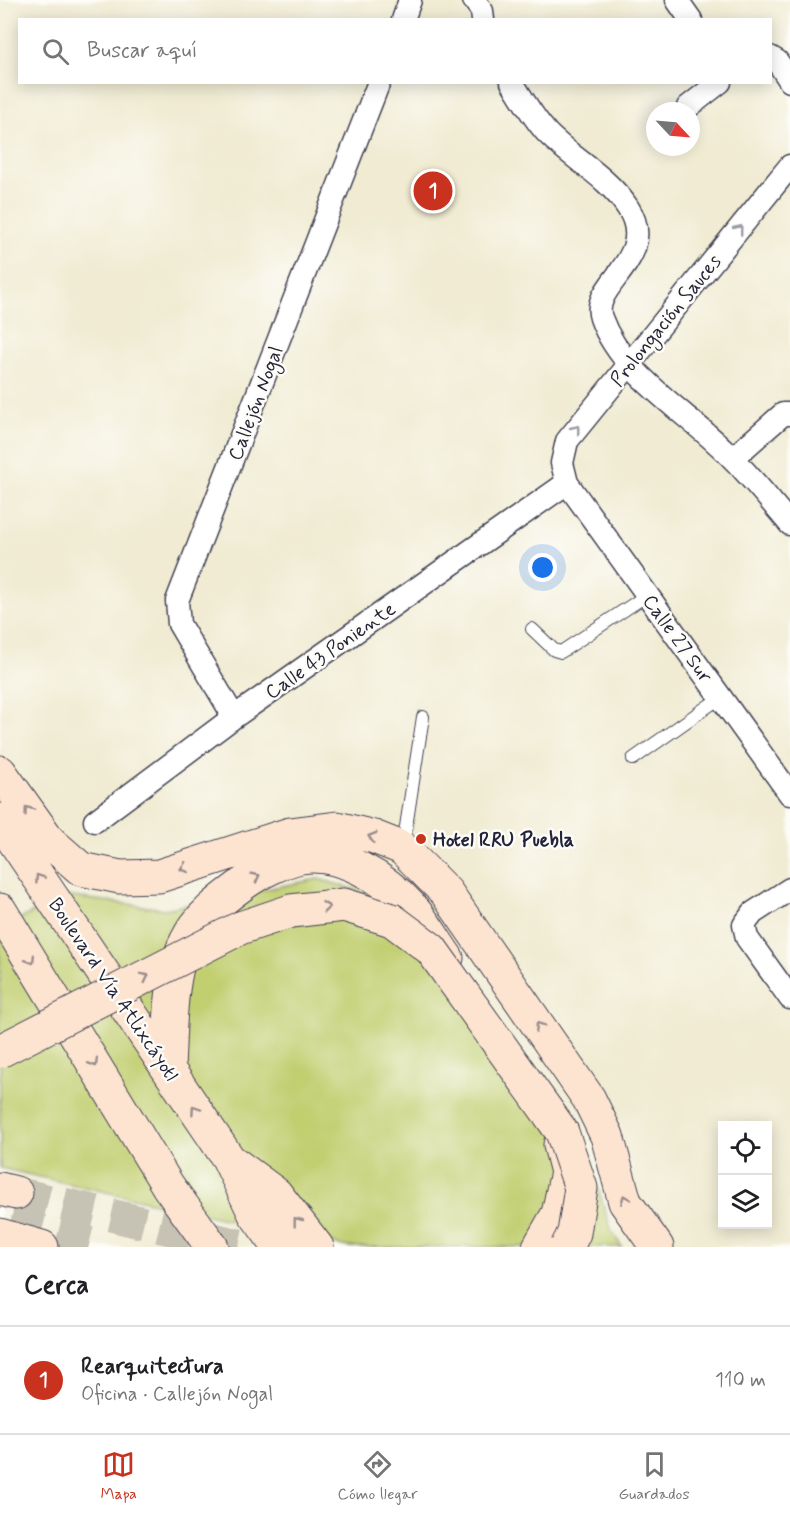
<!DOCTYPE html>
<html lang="es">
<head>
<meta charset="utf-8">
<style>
	:root { --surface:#fff; --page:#f6f6f6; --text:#202124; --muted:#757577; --line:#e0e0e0; --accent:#c8321e }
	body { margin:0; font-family:Mynerve,sans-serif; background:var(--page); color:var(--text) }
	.controls { position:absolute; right:18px; bottom:18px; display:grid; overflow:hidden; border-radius:0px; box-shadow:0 3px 15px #0003 }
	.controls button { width:54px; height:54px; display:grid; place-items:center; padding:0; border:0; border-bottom:2px solid var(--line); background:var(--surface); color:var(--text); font:30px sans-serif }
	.compass { position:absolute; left:646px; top:102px; width:54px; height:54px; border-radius:50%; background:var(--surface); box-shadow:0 3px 15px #0003; rotate:116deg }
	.you { position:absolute; left:543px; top:568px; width:21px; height:21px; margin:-15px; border:4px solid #fff; border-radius:50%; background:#1a73e8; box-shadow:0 0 0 9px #1a73e833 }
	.badge { display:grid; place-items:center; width:39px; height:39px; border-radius:50%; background:var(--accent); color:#fff; font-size:20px; font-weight:700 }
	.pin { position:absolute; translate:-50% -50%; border:3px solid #fff; box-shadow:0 2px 6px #0006 }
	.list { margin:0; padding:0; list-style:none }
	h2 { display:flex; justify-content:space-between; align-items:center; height:78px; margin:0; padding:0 24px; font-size:26px }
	h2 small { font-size:20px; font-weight:400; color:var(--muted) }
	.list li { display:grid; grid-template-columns:39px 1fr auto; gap:18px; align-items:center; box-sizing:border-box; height:108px; padding:0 24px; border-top:2px solid var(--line) }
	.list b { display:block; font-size:22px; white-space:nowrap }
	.list p { margin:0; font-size:20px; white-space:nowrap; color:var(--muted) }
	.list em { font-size:20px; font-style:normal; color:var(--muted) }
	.icon { flex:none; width:33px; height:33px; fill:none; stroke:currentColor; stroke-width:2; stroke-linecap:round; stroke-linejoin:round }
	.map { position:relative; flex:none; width:790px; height:1247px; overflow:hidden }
	.search { position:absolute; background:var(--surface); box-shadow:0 3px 15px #0003; left:18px; right:18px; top:18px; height:66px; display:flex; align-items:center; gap:15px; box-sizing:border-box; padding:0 21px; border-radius:0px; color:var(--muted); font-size:22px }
	.sheet { height:186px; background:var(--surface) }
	nav { display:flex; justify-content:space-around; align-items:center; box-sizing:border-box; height:84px; border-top:2px solid var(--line); background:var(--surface); font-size:16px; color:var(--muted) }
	nav a { display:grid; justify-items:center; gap:3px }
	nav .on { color:var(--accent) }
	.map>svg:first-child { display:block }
</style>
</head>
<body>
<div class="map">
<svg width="790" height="1247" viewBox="0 0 790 1247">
	<rect width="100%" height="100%" fill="#fdfcf7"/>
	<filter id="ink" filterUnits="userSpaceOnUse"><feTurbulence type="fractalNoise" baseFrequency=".0167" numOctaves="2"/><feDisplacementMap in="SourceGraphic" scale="12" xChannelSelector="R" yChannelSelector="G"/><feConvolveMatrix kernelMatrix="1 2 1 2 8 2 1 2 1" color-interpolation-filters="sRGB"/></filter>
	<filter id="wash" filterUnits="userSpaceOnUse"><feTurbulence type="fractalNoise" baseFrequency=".008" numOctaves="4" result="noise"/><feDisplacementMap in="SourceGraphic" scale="24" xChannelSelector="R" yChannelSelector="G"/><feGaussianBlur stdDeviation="1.35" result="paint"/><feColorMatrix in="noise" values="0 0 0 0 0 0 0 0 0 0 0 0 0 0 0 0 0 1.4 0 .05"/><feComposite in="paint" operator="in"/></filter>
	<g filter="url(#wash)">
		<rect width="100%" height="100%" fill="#f0ebd2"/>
		<path fill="#c1cf71" stroke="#727856" stroke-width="1.5" d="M318,879L417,907L586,1152L612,1232L622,1247H348L0,1168V929L65,896L165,909Z"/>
	</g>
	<g filter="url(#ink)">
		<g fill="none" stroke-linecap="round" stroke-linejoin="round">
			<path stroke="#c7c3b4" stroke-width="33" stroke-dasharray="33 16" stroke-linecap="butt" d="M16,1193L247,1247
				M10,1223L104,1247"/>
			<g stroke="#414052" stroke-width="14">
				<path id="lane" d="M532,629L554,650L561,652L647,595
					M633,759L721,697
					M403,846L423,717"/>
			</g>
			<g stroke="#414052" stroke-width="25">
				<path id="street" d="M474,0L482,11L483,20
					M677,0L691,20
					M403,20L410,0
					M770,57L777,61L790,81
					M512,82C523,100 534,119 548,134C574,160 608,177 628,208C660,258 589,285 601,318C622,377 692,415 733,459C753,479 771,502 790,524
					M688,107L720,82
					M790,166L567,441L562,463L567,483L790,794
					M733,458L783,414H790
					M234,717L179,624L177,601L379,82
					M95,821L234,717L567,483
					M790,889L753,913L744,925L747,938L790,998"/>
			</g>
			<g stroke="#414052" stroke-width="35">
				<path id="secondary" d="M0,772L50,842L81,869L120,877L159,876L290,834L337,828L374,837L402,848L446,892L589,1099L607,1136L625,1202L657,1247
					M0,820L228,1158L255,1214L279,1247
					M0,910L168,1186L212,1247
					M168,1069C170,1033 169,975 186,942C198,917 221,900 243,884C258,873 282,861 301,857C339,850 386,879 410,906C424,921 435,941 447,958
					M231,1161L276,1194L317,1247
					M0,1189L16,1193
					M0,1235L42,1247
					M539,1247L558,1214L567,1172L560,1145"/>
			</g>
			<use href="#lane" stroke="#fff" stroke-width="12"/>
			<use href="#street" stroke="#fff" stroke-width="22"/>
			<use href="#secondary" stroke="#fde4d0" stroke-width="33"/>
			<g stroke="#414052" stroke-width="35" stroke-linecap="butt">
				<path id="secondary-bridge" d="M0,1051L240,928L291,911L344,905L392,920L431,949L562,1132L581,1188L574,1233L567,1247"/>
			</g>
			<use href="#secondary-bridge" stroke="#fde4d0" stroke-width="33"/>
		</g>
		<defs><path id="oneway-chevron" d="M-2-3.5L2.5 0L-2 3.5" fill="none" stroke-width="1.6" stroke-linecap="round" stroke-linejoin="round" transform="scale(1.5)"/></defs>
		<g stroke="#9c9ca7">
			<use href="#oneway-chevron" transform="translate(739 229) rotate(-51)"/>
			<use href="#oneway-chevron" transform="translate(576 429) rotate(-51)"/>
		</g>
		<g stroke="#9a8d8d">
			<use href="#oneway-chevron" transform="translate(28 810) rotate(-125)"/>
			<use href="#oneway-chevron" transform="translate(372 837) rotate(-164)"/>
			<use href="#oneway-chevron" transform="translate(184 868) rotate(162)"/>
			<use href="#oneway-chevron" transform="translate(256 877) rotate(-27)"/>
			<use href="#oneway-chevron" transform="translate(39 878) rotate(-124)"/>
			<use href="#oneway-chevron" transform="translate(326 907) rotate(-6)"/>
			<use href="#oneway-chevron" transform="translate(31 960) rotate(58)"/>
			<use href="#oneway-chevron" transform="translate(145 977) rotate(-27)"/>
			<use href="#oneway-chevron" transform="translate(539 1026) rotate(-125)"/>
			<use href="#oneway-chevron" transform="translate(94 1063) rotate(59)"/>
			<use href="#oneway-chevron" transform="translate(195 1109) rotate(-124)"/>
			<use href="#oneway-chevron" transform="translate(625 1199) rotate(-112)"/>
			<use href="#oneway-chevron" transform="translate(297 1221) rotate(-128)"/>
		</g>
	</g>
	<circle fill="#c8321e" stroke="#fdfcf7" stroke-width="2" cx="421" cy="839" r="6"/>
	<g text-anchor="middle" stroke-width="5" stroke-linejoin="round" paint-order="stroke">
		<g font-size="20" fill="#22223b" stroke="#fdfcf7">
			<text transform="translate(665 320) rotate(-51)" y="7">Prolongación Sauces</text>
			<text transform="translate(255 403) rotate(-69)" y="7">Callejón Nogal</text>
			<text transform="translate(678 638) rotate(54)" y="7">Calle 27 Sur</text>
			<text transform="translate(330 650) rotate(-35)" y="7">Calle 43 Poniente</text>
			<text transform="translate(114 989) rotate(56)" y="7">Boulevard Vía Atlixcáyotl</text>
		</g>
		<g font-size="20" font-weight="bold" fill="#22223b" stroke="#fdfcf7" text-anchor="start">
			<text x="433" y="846">Hotel RRU Puebla</text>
		</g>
	</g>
</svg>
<div class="controls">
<button><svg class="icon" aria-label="locate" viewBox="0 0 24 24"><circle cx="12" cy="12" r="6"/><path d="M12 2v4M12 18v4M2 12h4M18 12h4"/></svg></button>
<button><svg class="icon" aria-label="layers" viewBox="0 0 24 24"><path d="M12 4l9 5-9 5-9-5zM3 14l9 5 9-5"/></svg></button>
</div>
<svg class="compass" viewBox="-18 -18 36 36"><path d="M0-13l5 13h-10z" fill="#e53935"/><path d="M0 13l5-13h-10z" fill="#757577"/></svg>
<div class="you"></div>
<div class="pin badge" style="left:433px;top:191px">1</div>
<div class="search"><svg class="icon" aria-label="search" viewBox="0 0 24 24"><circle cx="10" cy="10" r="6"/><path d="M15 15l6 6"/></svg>Buscar aquí</div>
</div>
<section class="sheet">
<h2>Cerca<small></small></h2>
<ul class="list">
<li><span class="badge">1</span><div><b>Rearquitectura</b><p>Oficina · Callejón Nogal</p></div><em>110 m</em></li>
</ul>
</section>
<nav>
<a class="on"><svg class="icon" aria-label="map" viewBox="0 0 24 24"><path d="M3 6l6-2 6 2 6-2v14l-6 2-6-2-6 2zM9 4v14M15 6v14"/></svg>Mapa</a>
<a><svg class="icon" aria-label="directions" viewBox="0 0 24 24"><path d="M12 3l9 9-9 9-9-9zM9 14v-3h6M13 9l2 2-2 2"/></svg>Cómo llegar</a>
<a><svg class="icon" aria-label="saved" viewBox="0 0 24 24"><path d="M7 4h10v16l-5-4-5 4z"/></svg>Guardados</a>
</nav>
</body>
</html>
